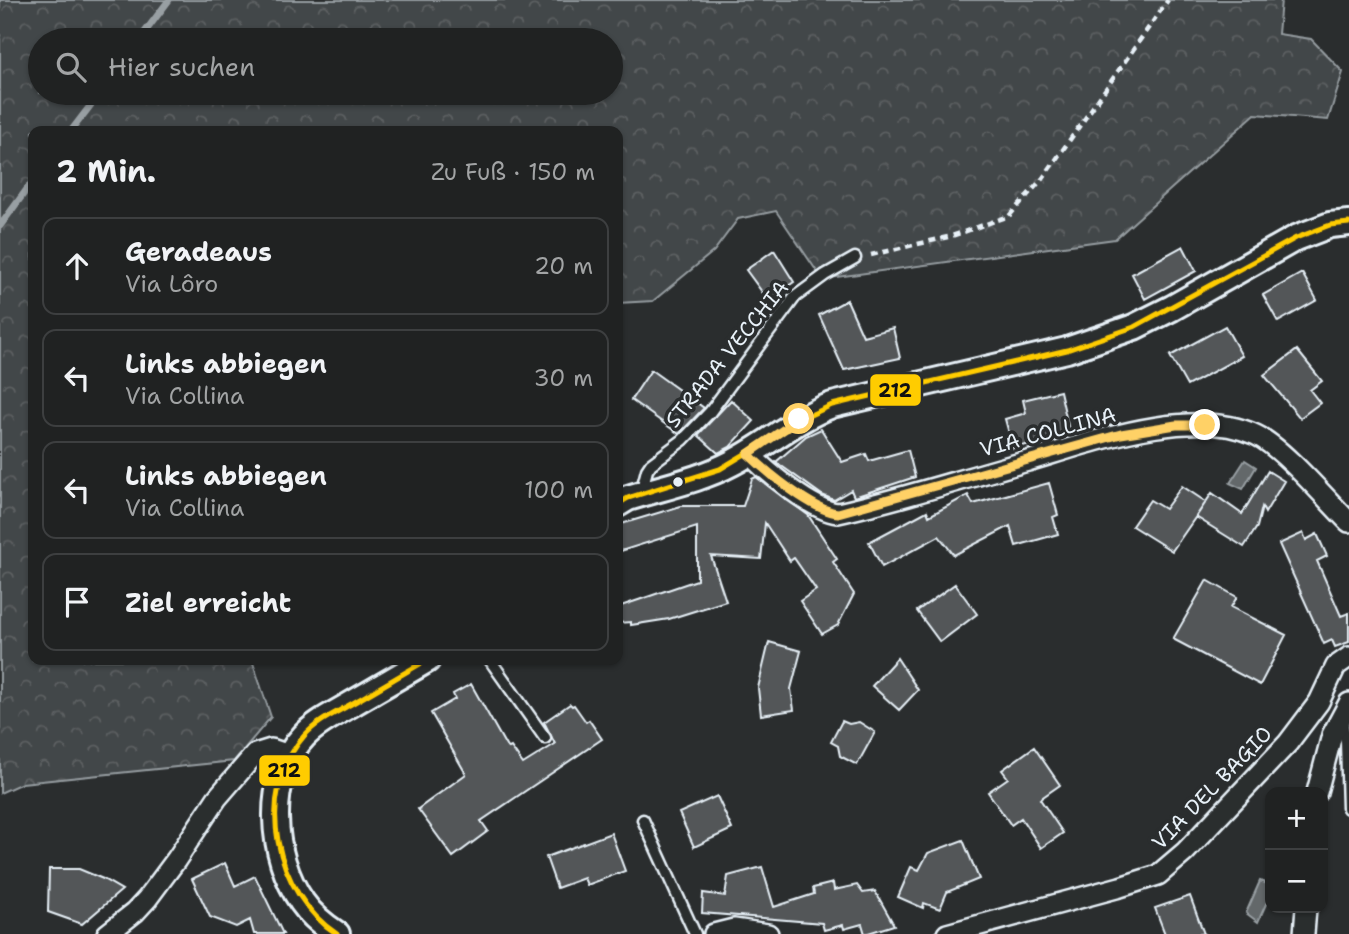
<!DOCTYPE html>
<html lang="de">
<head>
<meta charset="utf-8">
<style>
	:root { --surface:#202222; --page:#2d2f2f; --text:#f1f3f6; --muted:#a2a4a5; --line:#3d3f40 }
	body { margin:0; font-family:"Shantell Sans",sans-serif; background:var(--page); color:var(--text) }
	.controls { position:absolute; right:21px; bottom:21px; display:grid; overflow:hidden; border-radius:14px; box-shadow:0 2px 5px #0004 }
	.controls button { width:63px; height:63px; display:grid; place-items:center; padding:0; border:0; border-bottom:2px solid var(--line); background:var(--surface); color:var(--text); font:35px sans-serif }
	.stop { position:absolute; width:21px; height:21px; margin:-16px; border:5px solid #ffd166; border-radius:50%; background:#fff }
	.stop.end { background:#ffd166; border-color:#fff; box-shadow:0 2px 7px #0008 }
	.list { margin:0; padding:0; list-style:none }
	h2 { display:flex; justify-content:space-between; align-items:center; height:91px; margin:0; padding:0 28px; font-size:30px }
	h2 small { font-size:23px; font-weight:400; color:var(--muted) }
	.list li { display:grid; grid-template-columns:46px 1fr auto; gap:21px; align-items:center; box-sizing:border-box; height:98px; margin:0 14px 14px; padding:0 14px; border:2px solid var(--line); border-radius:14px }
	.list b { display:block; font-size:26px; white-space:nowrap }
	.list p { margin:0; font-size:23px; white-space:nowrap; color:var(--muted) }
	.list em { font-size:23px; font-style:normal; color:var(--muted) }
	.icon { flex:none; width:38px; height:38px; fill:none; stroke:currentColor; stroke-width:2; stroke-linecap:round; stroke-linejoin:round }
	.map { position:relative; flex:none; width:1349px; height:934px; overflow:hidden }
	.search { position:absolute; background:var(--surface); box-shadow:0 2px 5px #0004; left:28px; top:28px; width:595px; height:77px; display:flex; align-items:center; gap:18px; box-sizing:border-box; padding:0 24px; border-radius:38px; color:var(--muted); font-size:26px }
	.panel { position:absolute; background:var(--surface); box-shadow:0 2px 5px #0004; left:28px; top:126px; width:595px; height:539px; border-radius:14px }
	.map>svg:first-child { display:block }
</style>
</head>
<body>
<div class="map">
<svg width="1349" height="934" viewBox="0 0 1349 934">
	<defs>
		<pattern id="forest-crowns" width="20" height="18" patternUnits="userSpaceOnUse" patternTransform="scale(1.75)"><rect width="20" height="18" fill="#424648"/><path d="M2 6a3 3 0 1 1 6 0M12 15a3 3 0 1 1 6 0" fill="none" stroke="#5d6163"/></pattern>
	</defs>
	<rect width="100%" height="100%" fill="#2a2d2e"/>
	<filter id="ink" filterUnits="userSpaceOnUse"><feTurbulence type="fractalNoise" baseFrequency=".0143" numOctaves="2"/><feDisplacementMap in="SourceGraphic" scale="14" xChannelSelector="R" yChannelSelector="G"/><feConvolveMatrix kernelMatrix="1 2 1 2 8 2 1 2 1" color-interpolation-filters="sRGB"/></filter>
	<g filter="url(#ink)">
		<path fill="url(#forest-crowns)" stroke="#959ca0" stroke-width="2" fill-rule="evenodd" d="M0,0H1281L1278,34L1311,39L1343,72L1328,120L1255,114L1115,239L822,279L776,211L738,219L714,251L653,301L618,303V131H33V660H252L271,717L234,761L22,783L0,793ZM40,40H611V93H40Z"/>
		<path fill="#63686b" stroke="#989fa3" stroke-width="2" d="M1245,460L1256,467L1243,489L1230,483Z
			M1260,881L1270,885V895L1258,922L1246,913Z"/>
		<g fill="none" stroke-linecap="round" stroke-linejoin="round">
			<path stroke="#989fa3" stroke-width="7" d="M139,40L169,0
				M71,131L100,93
				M0,226L33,181"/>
		</g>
		<path fill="#535759" stroke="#e8f1f8" stroke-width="2" d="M1183,246L1196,271L1145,299L1132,274Z
			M774,250L794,282L768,300L746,270Z
			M1302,273L1317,300L1278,322L1263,295Z
			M847,300L863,336L893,328L900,358L844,370L819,315Z
			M1225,326L1242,356L1187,386L1170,356Z
			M1297,350L1322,381L1310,390L1320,403L1300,418L1264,375Z
			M651,370L704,408L679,434L631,400Z
			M1060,391L1070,435L1013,448L1005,419L1026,413L1023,400Z
			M731,400L754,421L730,447L718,453L698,435Z
			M821,429L842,462L866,454L869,461L908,450L915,477L854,497L851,490L834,500L822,495L776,462L806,436Z
			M1268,471L1284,481L1265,513L1262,507L1257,527L1244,547L1196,517L1212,493L1242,514Z
			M756,477L808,515L837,559L833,562L854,594L838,625L822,634L800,601L816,590L794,558L790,561L765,523L761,559L711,556L726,601L669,619L631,625V622L618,623V607L697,580V527L618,552V525L681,506H743L752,479Z
			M1049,483L1058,515L1053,517L1058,534L1016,546L1010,526L954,555L939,536L882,567L869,542L927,511L929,516L968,495L973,504Z
			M1182,486L1206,502L1172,551L1132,526L1150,500L1165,509Z
			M1303,533L1306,540L1317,534L1327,556L1317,561L1341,616L1349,613V642L1335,647L1332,640L1324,644L1279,544Z
			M1207,580L1237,597L1231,607L1286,635L1260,685L1173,639Z
			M955,584L977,614L940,642L917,611Z
			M769,642L801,651L791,689L794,710L761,715L758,688Z
			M897,658L918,690L899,710L872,686Z
			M471,684L506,746L509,748L511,747L523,764L555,744L544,722L570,704L572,706L574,705L586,722L589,720L602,739L481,821L488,831L453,857L418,809L466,774L431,713L455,699L453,694Z
			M842,721L849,724L859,722L875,732L857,765L840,756L838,746L831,742Z
			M1034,747L1060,785L1040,799L1063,833L1041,848L1021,818L1011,825L988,792L1008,778L1002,770Z
			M717,796L732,829L694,847L679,813Z
			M611,833L625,871L587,885L584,878L557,888L546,857Z
			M963,840L979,879L947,892L940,909L924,903L923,908L898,897L911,867L919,870L928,853Z
			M225,863L235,886L255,876L283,934H254L250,920L236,927L210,917L192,879Z
			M762,867L774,907L814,894L813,888L833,883L834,890L857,885L863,893L875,891L894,925L865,934L862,924L844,929L843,925L824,930L822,923L702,913L703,893L725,896L728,876Z
			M49,869H79L103,879L122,890L82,924L48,912Z
			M1190,896L1204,934H1165L1155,908Z"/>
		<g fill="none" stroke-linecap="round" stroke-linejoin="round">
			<g stroke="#e8f1f8" stroke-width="15">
				<path id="service" d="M641,493L647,470L651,464L683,440L710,412L795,297L825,275L855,258
					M490,660L545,738
					M1342,721L1346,741L1348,808
					M643,820L695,934"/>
			</g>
			<g stroke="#e8f1f8" stroke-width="24">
				<path id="minor" d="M749,454C767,472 813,511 838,513C902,499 965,478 1028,461C1092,442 1192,405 1256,435C1283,448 1326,499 1349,522
					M1317,792L1332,735L1349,703
					M107,934L135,912L147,899L176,860L217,798L255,754L271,749L289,755
					M714,934L734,929L768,934
					M947,934L1120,887L1158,875L1185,852L1288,743L1319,702L1336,666L1349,657
					M1304,934L1306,908"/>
			</g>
			<g stroke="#e8f1f8" stroke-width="30">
				<path id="tertiary" d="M618,504L628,498C663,487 700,480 732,463C767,445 795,419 832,405L1067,350L1134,327L1172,308L1296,238L1330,225L1349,223
					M337,934C323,925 311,915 302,902C270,856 264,778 304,736C316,723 333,715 348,706C374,691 401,675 427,660"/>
			</g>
			<path stroke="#e8f1f8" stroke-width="4.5" stroke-dasharray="7 5" stroke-linecap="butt" d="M871,255L952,236L1009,216L1043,178L1168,0"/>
			<use href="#service" stroke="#2a2d2e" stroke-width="10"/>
			<use href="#minor" stroke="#2a2d2e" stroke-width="19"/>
			<use href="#tertiary" stroke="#2a2d2e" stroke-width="24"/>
			<g stroke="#2a2d2e" stroke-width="10">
				<path id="bus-1" d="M618,504L628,498L720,469L806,417L832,405L1067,350L1134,327L1296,238L1330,225L1349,223
					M337,934C275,893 253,795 304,736C317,721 336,713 353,703C378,689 402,674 427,660"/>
			</g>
			<use href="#bus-1" stroke="#fc0" stroke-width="5"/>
		</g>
	</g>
	<g fill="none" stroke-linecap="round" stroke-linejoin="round" filter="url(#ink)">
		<path stroke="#ffd166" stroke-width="9" d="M799,419L748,454C767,472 813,511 838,513L1121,434L1176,425H1205"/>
	</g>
	<circle fill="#e8f1f8" stroke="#2a2d2e" stroke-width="2.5" cx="678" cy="482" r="6"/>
	<g text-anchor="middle" stroke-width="7" stroke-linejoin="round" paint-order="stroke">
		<g font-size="21" fill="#e8f1f8" stroke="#2a2d2e">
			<text transform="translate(727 354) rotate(-51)" y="7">STRADA VECCHIA</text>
			<text transform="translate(1048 432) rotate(-15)" y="7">VIA COLLINA</text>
			<text transform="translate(1212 788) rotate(-46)" y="7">VIA DEL BAGIO</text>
		</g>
	</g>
	<g stroke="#2a2d2e" stroke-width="2.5">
		<rect x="869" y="373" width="53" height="34" rx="7" fill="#fc0"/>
		<rect x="258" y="754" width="53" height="33" rx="7" fill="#fc0"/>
	</g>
	<g font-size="19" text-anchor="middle" font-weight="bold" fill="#111">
		<text x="895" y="397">212</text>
		<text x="284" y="777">212</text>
	</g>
</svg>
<div class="controls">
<button>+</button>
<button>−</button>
</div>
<div class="stop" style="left:799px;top:419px"></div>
<div class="stop end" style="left:1205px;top:425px"></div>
<div class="search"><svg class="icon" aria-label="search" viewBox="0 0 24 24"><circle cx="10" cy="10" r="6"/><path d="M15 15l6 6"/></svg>Hier suchen</div>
<section class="panel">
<h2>2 Min.<small>Zu Fuß · 150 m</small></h2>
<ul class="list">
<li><svg class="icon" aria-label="ahead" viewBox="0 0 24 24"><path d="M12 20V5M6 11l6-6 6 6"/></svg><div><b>Geradeaus</b><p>Via Lôro</p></div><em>20 m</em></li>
<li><svg class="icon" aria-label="left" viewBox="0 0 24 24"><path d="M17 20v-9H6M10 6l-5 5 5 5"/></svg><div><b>Links abbiegen</b><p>Via Collina</p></div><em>30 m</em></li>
<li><svg class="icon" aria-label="left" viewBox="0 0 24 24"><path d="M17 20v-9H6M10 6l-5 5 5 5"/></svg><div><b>Links abbiegen</b><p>Via Collina</p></div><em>100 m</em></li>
<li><svg class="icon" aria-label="arrive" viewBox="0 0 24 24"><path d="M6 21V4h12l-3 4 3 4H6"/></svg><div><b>Ziel erreicht</b></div></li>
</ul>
</section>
</div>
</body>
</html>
